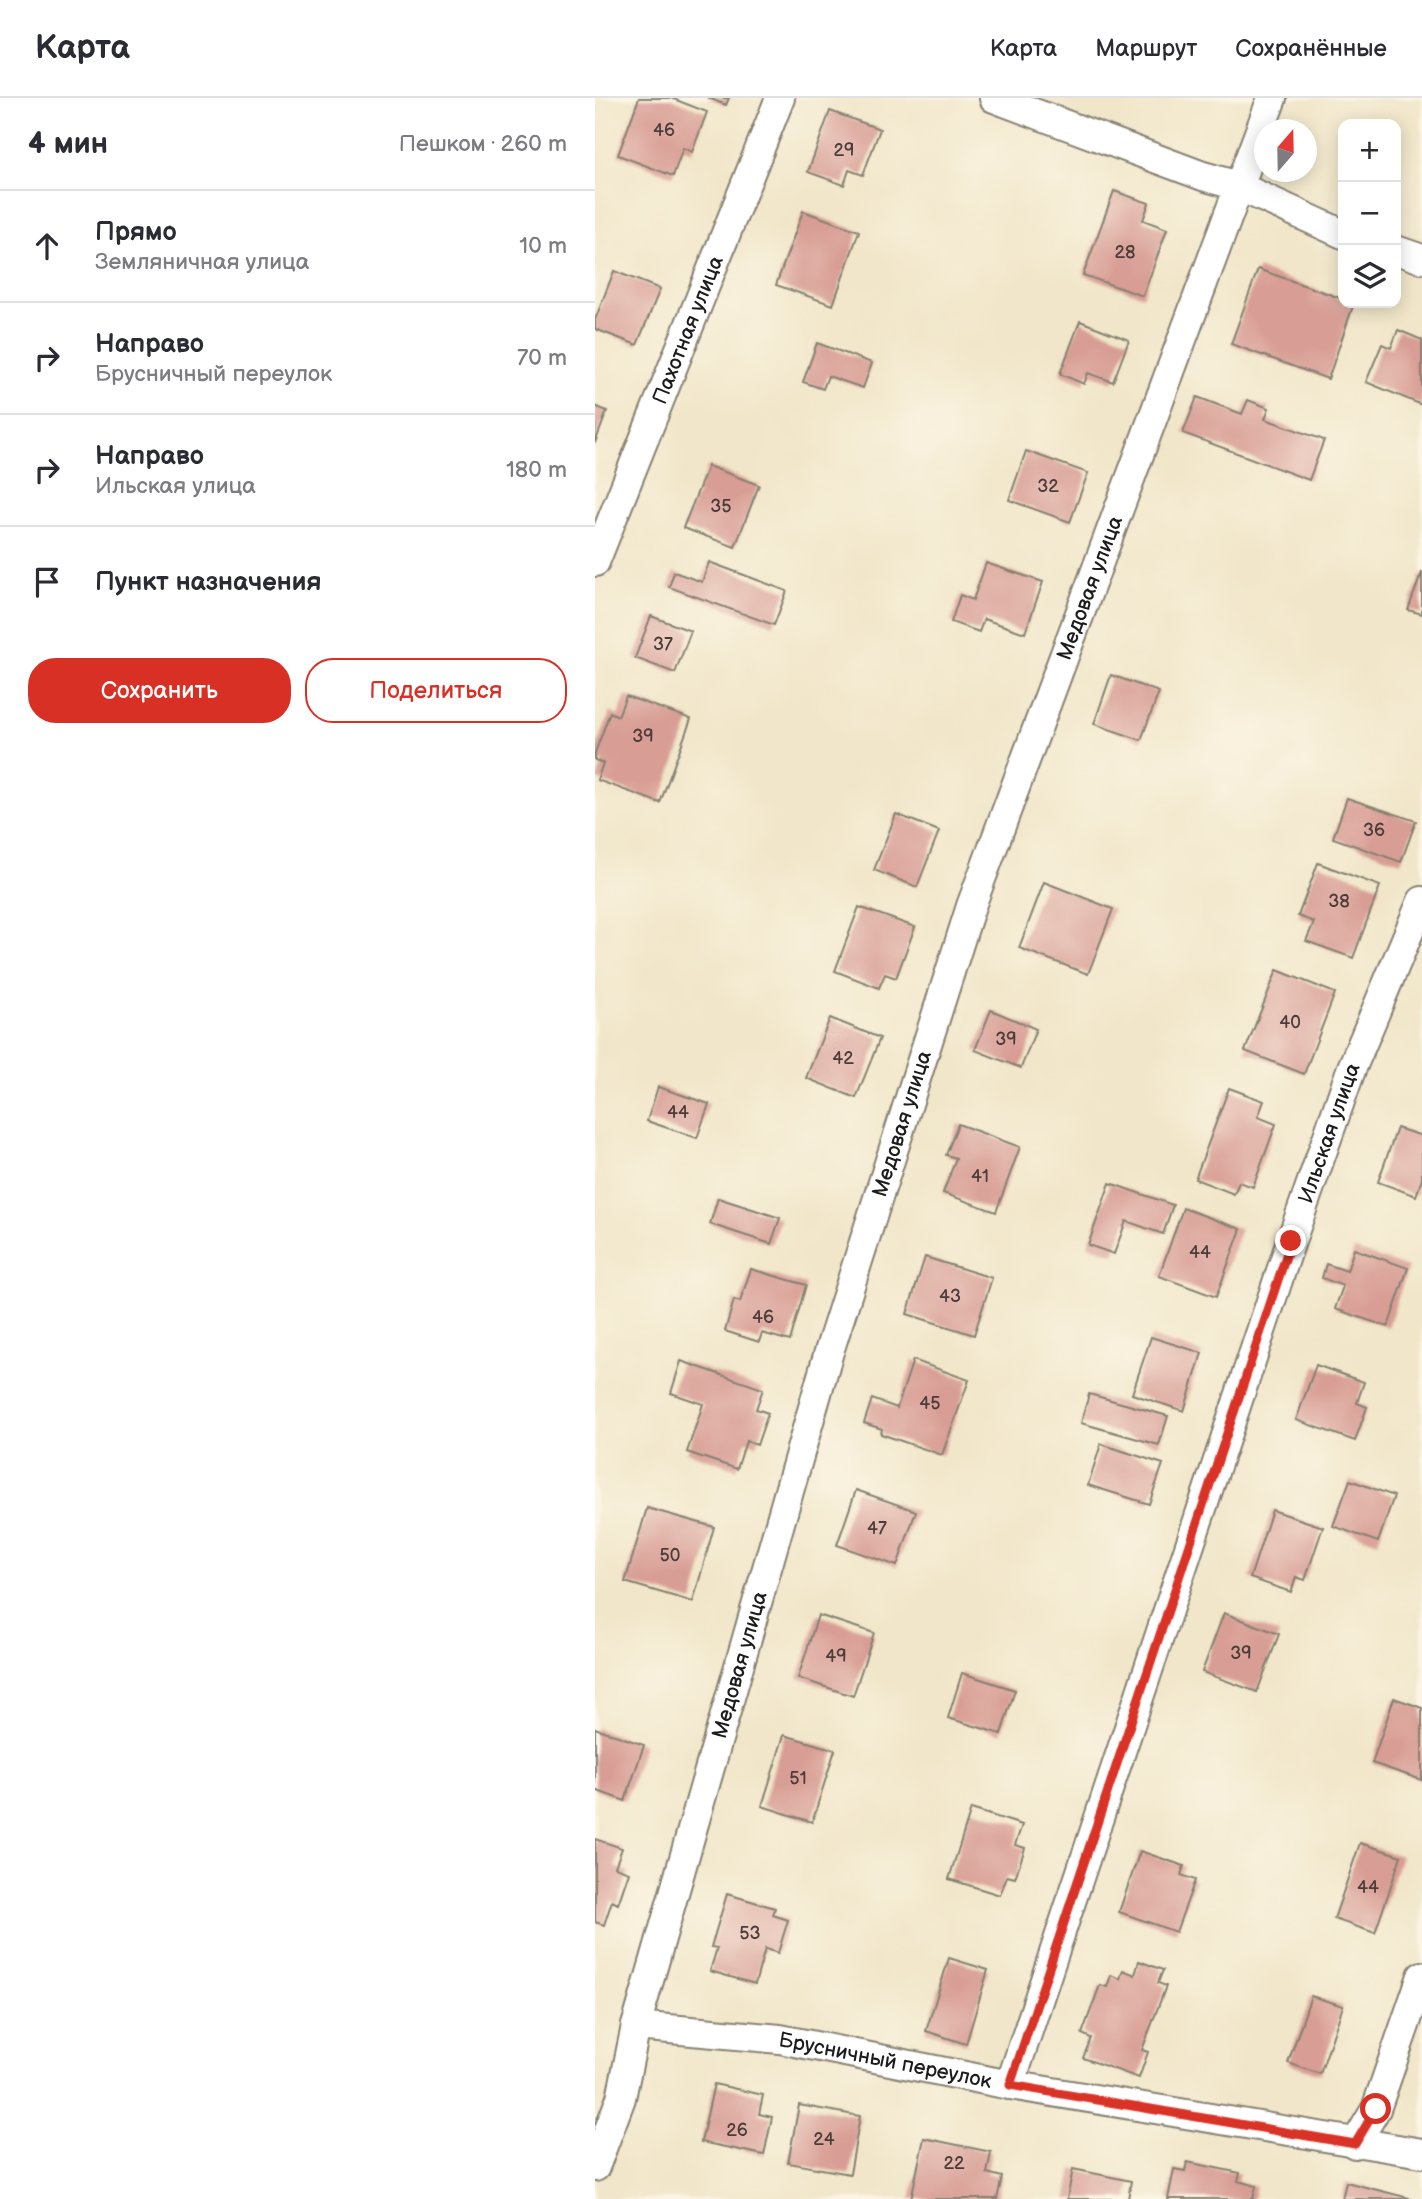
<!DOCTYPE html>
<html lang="ru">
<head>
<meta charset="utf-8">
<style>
	:root { --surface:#fff; --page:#f2f2f3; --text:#2b2b33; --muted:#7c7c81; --line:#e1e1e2; --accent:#d93025 }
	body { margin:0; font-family:"Balsamiq Sans",sans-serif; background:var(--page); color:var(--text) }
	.controls { position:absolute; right:21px; top:21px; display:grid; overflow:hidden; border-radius:14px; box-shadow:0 4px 18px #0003 }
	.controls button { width:63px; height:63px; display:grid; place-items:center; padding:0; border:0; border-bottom:2px solid var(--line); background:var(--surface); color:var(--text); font:35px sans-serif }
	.compass { position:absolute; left:659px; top:21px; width:63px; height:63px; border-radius:50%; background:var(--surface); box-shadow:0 4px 18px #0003; rotate:20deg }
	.stop { position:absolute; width:21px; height:21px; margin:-16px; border:5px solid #d93025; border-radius:50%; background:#fff }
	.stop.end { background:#d93025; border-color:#fff; box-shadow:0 2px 7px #0008 }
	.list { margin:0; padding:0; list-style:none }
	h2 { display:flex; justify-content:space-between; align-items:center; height:91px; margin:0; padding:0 28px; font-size:30px }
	h2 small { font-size:23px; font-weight:400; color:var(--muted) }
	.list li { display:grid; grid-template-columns:46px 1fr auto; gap:21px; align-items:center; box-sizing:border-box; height:112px; padding:0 28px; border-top:2px solid var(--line) }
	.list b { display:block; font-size:26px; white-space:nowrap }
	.list p { margin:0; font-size:23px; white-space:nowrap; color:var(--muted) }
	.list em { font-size:23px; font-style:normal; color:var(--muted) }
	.actions { display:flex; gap:14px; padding:21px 28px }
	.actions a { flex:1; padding:16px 0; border:2px solid var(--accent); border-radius:28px; text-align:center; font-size:24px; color:var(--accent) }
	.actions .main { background:var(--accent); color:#fff }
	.icon { flex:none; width:38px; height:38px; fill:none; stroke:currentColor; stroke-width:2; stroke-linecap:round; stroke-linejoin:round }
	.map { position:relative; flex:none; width:827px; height:2101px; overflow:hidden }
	header { display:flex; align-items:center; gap:42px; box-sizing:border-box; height:98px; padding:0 35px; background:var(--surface); border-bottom:2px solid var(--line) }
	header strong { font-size:33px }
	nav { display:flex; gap:38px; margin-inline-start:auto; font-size:24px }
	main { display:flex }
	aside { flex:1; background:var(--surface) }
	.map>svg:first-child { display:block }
</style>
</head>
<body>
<header>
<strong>Карта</strong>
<nav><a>Карта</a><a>Маршрут</a><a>Сохранённые</a></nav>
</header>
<main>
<aside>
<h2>4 мин<small>Пешком · 260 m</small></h2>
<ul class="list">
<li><svg class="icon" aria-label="ahead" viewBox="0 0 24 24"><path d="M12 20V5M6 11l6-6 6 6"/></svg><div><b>Прямо</b><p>Земляничная улица</p></div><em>10 m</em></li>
<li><svg class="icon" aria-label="right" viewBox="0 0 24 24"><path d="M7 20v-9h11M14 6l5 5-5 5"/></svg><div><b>Направо</b><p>Брусничный переулок</p></div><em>70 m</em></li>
<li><svg class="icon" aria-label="right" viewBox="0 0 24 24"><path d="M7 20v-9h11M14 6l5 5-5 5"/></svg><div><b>Направо</b><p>Ильская улица</p></div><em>180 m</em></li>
<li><svg class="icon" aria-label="arrive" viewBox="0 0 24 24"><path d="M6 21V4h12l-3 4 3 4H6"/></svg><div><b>Пункт назначения</b></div></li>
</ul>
<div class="actions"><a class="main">Сохранить</a><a>Поделиться</a></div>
</aside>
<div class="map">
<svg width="827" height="2101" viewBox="0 0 827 2101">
	<rect width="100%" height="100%" fill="#fcf5e5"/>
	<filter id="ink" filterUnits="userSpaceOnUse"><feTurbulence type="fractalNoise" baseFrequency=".0143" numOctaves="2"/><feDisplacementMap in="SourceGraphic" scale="14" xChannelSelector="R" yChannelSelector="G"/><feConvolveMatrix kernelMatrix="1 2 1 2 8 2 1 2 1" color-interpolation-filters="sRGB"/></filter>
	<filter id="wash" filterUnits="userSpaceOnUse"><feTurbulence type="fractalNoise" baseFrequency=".00686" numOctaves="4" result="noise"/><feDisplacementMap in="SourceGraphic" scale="28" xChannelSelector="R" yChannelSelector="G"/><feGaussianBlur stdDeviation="1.57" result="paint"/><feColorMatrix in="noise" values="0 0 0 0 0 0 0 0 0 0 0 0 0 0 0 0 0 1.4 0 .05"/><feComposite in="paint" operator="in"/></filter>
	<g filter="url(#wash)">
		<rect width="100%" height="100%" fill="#f1e6c9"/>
		<g id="blocks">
			<path fill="#d89d94" d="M44,0H76L112,14L97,54L88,50L78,78L23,57Z
				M113,0H134L131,7Z
				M235,13L285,31L268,77L254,72L249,87L213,74Z
				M519,93L554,105L548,122L572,131L548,198L488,177Z
				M208,113L264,133L238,207L181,187Z
				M663,171L748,201V205H759L733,281L636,246Z
				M19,173L65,191L42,247L0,231V222Z
				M485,223L534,242L518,284L493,275L489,286L465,276Z
				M803,232L827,242V307L771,284L787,246L796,250Z
				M222,245L277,265L268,290L233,278L228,291L208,284Z
				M602,299L647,316L653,302L674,310L670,321L729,342L714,382L588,335Z
				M0,308L12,313L0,345Z
				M431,353L493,375L475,424L414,402Z
				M113,368L164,387L140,449L88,430Z
				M114,464L192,493L179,527L74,489L79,474L107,484Z
				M391,465L448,484L430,535L389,521L384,534L356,524L365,497L378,502Z
				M827,474V516L813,512Z
				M56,518L96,533L80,575L40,560Z
				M516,577L564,594L546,642L499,626Z
				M31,598L96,621L65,705L2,682L8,665L0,662V655L15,614L23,618Z
				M752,700L821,723L806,764L738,740Z
				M301,716L344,733L322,789L279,772Z
				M723,765L785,788L758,860L711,843L719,824L703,818Z
				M449,784L518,811L493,876L424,850Z
				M264,809L320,829L301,880L290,876L284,890L240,873Z
				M682,872L740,895L709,976L650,953Z
				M396,912L441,931L426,970L380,952Z
				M235,920L285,940L261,1000L211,980Z
				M63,989L114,1006L102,1040L52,1023Z
				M634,990L669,1003L663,1019L681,1026L658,1089L644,1084L639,1096L600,1081Z
				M363,1026L425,1049L401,1114L348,1095L361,1060L351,1057Z
				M802,1030L827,1038V1081L821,1098L783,1084Z
				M515,1085L578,1107L568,1136L531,1123L519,1156L493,1147Z
				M123,1100L185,1120L176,1146L115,1126Z
				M588,1110L646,1131L621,1199L564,1178Z
				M759,1151L813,1170L793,1229L740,1211L748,1188L727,1180L731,1166L752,1173Z
				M330,1159L397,1180L379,1237L312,1216Z
				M156,1171L211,1187L195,1243L167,1235L164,1244L130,1233L139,1202L145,1204Z
				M556,1239L607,1255L589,1313L537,1296Z
				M318,1262L374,1282L347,1357L286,1336L287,1331L269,1325L277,1301L302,1310Z
				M86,1263L168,1291L161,1311L173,1315L162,1347L151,1343L142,1371L92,1354L108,1306L76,1295Z
				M721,1267L769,1284L762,1305L772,1309L760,1343L701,1322Z
				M494,1296L573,1318L564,1347L486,1325Z
				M506,1346L568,1366L554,1406L493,1387Z
				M755,1382L799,1398L783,1444L738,1428Z
				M261,1392L321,1413L302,1468L242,1447Z
				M52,1410L119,1429L98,1504L30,1484Z
				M677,1412L728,1429L710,1482L701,1479L696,1494L655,1480Z
				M629,1515L684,1536L662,1594L607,1574Z
				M223,1517L279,1535L258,1598L203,1580Z
				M367,1575L420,1592L406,1636L353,1620Z
				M799,1600L827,1610V1682L777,1665Z
				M0,1630L49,1647L30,1703L0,1692Z
				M189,1637L240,1652L217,1724L167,1708Z
				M376,1711L427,1727L420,1747L430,1750L420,1780L412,1778L405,1797L354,1781Z
				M0,1741L27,1750L20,1769L34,1774L23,1806L17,1803L9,1827L0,1824Z
				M765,1745L806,1758L780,1835L739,1821Z
				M545,1753L589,1768L586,1777L600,1782L581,1834L524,1814Z
				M132,1796L180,1810L178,1817L193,1822L183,1855L170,1851L160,1886L115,1873L122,1850L116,1849Z
				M354,1860L393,1872L371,1946L331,1933Z
				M544,1863L568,1872L563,1885L571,1888L547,1952L553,1954L544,1980L488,1960L496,1940L487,1936L505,1887L512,1889L516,1877L525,1881L528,1872L540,1877Z
				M716,1898L748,1908L725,1976L693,1965Z
				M119,1986L168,1997L164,2016L177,2019L169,2057L106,2044Z
				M204,2007L265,2018L255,2076L193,2065Z
				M329,2040L396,2054L392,2075L407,2079L402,2101H316Z
				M592,2064L645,2075L643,2083L661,2088L658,2101H573L579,2071L590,2073Z
				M478,2071L536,2083L533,2101H472Z
				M751,2084L814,2100V2101H747Z"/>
		</g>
	</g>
	<g filter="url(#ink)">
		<use href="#blocks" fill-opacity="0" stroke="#868172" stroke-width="2"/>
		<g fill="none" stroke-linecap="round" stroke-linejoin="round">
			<g stroke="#868172" stroke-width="32">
				<g id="street">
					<path d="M399,0L608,78L643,88L748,136"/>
					<path d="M801,152L827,161"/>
					<path id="s1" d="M0,464L185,0"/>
					<path id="s2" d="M41,1928L185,1941L415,1987L827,2055"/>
					<path id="s3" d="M415,1987L696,1143L756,972L827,803"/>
					<path d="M760,2046L781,2011L827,1878"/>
					<path id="s4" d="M0,2069L26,2000L41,1928L233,1257L376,808L677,0"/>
				</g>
			</g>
			<use href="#street" stroke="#fff" stroke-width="28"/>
		</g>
	</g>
	<g fill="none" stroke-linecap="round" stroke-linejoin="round" filter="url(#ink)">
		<path stroke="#d93025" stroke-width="9" d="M696,1143L415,1987L760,2046L781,2011"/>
	</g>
	<g text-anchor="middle" stroke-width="5" stroke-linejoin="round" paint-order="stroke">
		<g font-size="18" fill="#4b3c3a">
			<text x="69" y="38">46</text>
			<text x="249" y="58">29</text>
			<text x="530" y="160">28</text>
			<text x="453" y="394">32</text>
			<text x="126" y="414">35</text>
			<text x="68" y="552">37</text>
			<text x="48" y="644">39</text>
			<text x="779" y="738">36</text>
			<text x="744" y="809">38</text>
			<text x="695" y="930">40</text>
			<text x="411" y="947">39</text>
			<text x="248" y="966">42</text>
			<text x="83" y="1020">44</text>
			<text x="385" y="1084">41</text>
			<text x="605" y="1160">44</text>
			<text x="355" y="1204">43</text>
			<text x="168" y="1225">46</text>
			<text x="335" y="1311">45</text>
			<text x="282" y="1436">47</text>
			<text x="75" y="1463">50</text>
			<text x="646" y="1561">39</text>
			<text x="241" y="1564">49</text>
			<text x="203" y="1686">51</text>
			<text x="773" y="1795">44</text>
			<text x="155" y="1841">53</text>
			<text x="142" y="2038">26</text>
			<text x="229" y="2047">24</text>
			<text x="359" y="2071">22</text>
		</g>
		<g font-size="21" fill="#1c1c1c" stroke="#fcf5e5">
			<text dy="7" stroke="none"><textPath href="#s1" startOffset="250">Пахотная улица</textPath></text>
			<text dy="7" stroke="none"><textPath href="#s4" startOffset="1656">Медовая улица</textPath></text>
			<text dy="7" stroke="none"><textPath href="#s4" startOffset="1088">Медовая улица</textPath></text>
			<text dy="7" stroke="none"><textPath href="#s3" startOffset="1004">Ильская улица</textPath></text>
			<text dy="7" stroke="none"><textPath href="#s4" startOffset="523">Медовая улица</textPath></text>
			<text dy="7" stroke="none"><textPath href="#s2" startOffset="252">Брусничный переулок</textPath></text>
		</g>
	</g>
</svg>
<div class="controls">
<button>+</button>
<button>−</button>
<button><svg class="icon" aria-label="layers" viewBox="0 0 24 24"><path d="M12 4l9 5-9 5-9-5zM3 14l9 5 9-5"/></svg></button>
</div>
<svg class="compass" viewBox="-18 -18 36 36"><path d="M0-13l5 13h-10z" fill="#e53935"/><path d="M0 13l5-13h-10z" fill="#7c7c81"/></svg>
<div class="stop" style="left:781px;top:2011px"></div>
<div class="stop end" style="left:696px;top:1143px"></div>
</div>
</main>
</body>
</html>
